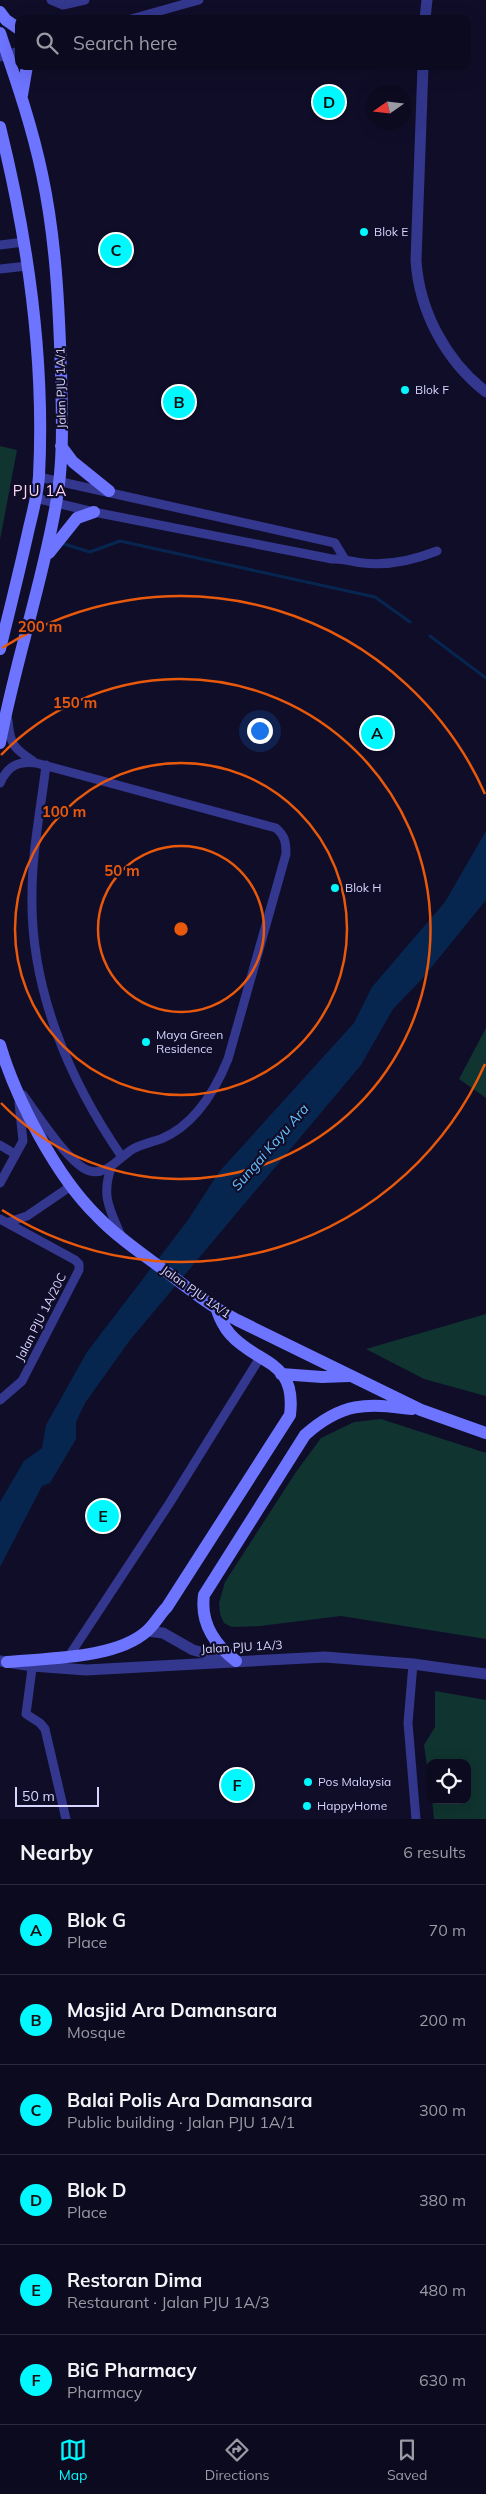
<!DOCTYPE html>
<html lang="en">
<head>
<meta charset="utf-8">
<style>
	:root { --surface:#0c0a1f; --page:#151328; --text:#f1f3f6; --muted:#9a9aa4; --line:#2c2b3d; --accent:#02f8ff }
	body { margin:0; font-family:Mulish,sans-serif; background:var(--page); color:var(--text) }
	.controls { position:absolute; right:15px; bottom:15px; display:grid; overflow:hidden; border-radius:10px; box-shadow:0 5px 20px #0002 }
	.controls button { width:45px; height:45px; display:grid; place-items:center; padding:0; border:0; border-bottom:1px solid var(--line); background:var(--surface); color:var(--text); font:25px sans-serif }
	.compass { position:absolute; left:366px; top:85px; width:45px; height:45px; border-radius:50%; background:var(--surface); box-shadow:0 5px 20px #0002; rotate:256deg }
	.scale { position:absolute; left:15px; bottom:12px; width:84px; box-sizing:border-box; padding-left:5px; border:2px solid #d7d6ff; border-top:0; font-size:14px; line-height:18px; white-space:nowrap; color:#d7d6ff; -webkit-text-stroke:4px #100d29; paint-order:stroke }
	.you { position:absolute; left:259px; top:730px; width:18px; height:18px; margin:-12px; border:4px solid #fff; border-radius:50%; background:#1a73e8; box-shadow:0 0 0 8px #1a73e833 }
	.badge { display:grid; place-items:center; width:32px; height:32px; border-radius:50%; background:var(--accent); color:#111; font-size:16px; font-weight:700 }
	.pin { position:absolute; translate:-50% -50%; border:2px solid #fff; box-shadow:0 1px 5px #0006 }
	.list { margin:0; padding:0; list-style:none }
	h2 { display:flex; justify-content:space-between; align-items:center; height:65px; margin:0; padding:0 20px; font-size:21px }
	h2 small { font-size:16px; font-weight:400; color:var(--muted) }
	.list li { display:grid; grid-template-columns:32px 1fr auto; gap:15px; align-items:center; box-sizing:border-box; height:90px; padding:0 20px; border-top:1px solid var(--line) }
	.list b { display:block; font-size:19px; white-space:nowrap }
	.list p { margin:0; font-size:16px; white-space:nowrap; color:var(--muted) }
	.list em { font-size:16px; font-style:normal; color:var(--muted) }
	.icon { flex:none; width:28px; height:28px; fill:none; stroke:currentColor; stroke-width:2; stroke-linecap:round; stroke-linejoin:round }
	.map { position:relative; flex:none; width:486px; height:1819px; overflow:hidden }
	.search { position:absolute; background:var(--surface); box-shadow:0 5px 20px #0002; left:15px; right:15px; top:15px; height:55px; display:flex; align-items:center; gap:12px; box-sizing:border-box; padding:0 18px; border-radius:10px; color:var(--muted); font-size:19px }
	.sheet { height:605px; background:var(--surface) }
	nav { display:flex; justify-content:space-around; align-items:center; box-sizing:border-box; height:70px; border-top:1px solid var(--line); background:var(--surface); font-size:14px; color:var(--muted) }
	nav a { display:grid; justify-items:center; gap:2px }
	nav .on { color:var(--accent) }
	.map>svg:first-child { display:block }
</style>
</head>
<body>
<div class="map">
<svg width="486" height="1819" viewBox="0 0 486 1819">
	<rect width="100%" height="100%" fill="#100d29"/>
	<path fill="#103430" d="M0,446L17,450L0,540Z
		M486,1028V1098L459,1079Z
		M486,1314V1396L424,1379L366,1349Z
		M381,1419L486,1453V1639L341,1616L260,1626L232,1627L224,1623L220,1614L219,1603L225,1582L296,1472L321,1438L354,1422Z
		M435,1691L486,1700V1819H434L432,1800H467V1763H430V1786L424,1745L435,1727Z"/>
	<path fill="#07264f" d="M486,831V900L421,980L393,1009L361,1065L130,1340L85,1403L76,1422V1439L50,1483L42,1486L0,1567V1502L24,1461L42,1448L46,1425L87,1352L188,1220L219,1172L354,1023L372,987L445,902Z"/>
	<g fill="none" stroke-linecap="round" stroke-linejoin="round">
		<path stroke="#07264f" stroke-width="3" d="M64,544L90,552L120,541L375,597L410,622
			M430,636L486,678"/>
		<path stroke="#33378d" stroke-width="9" d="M51,0L63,5L85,0
			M131,19L199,0
			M0,57L19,51
			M0,245L24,242
			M0,269L27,266
			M39,477L335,543L344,558
			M35,498L94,512L332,559C344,558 351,562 363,563C388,566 414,560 437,551
			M8,720C10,744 13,748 33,761
			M46,765C41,808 32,851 32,894C30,989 69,1080 122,1157
			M0,783C8,766 17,761 36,763L276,828C285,836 286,842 286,854L228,1059C215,1091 195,1125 161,1139C152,1142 142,1144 133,1149C119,1157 106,1178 87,1170C67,1161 38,1115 23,1095
			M0,1145L15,1154
			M111,1168C101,1197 110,1209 121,1236
			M0,1183L23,1141L19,1103
			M0,1219L75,1260L79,1264V1270L22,1381L0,1400
			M9,1222L27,1216L71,1186
			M69,1656L169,1504L261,1356
			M33,1661L26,1714L40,1723L45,1729L66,1819
			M413,1664L408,1723L416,1819"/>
		<path stroke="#33378d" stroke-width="11" d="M425,19L427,0
			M423,66L416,260C419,311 446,361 486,392
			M147,1631L163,1633L193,1650L225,1658
			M0,1661L32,1666L86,1670L325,1657L413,1664L486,1674"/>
		<path stroke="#6d74ff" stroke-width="12" d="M0,12L6,20L19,29
			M0,33C16,80 32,126 42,174C56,239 59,307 61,373C62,416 64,461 56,504C42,585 15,662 0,743
			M22,95L27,66
			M0,127C28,240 45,359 39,476C38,493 33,511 29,528C20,568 10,609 0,649
			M61,446L73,462L109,491
			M49,553L77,518L94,512
			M0,1045C16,1099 56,1176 97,1216C118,1238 144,1255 168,1273C190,1290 212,1307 237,1320L421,1410L486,1433
			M281,1374L322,1377L349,1376
			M236,1661C214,1644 200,1623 204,1595L305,1435C342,1402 366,1403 412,1409
			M7,1662C48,1658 116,1659 147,1631C155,1624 160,1614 167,1607L290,1415C297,1359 257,1365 230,1334C223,1326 220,1319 217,1310"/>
	</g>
	<g fill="none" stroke="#e8590c" stroke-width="2.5">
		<circle cx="181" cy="929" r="83"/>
		<circle cx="181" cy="929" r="166"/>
		<path d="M1 755A250 250 0 1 1 1 1103"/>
		<path d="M485 1064A333 333 0 0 1 2 1210M2 648A333 333 0 0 1 485 794"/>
	</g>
	<g fill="#02f8ff" stroke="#100d29" stroke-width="2">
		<circle cx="364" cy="232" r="5"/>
		<circle cx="405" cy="390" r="5"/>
		<circle cx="335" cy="888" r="5"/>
		<circle cx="146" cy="1042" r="5"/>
		<circle cx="308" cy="1782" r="5"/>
		<circle cx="307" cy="1806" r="5"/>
	</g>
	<g text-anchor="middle" stroke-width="4.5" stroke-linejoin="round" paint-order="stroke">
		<g font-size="12" fill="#d7d6ff" stroke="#100d29" text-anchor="start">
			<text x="374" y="236">Blok E</text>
			<text x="415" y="394">Blok F</text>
			<text x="345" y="892">Blok H</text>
			<text x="156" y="1039">Maya Green<tspan x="156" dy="14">Residence</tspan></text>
			<text x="318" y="1786">Pos Malaysia</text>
			<text x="317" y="1810">HappyHome</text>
		</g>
		<g font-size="12" fill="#d7d6ff" stroke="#100d29">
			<text transform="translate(61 388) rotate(-91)" y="4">Jalan PJU 1A/1</text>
			<text transform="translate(196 1292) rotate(35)" y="4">Jalan PJU 1A/1</text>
			<text transform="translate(41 1317) rotate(-63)" y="4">Jalan PJU 1A/20C</text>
			<text transform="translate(242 1647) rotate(-3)" y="4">Jalan PJU 1A/3</text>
		</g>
		<g font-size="14" font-style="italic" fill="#64c3ff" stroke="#100d29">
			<text transform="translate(270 1147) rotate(-49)" y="5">Sungai Kayu Ara</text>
		</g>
		<g font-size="15" letter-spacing="1" fill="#ffd8f4" stroke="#100d29">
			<text x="40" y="496">PJU 1A</text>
		</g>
	</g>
	<circle cx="181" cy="929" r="8" fill="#e8590c" stroke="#100d29" stroke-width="2.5"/>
	<g font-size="15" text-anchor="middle" font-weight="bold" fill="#e8590c" stroke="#100d29" stroke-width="4.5" stroke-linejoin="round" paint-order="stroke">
		<text x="40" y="632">200 m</text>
		<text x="75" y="708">150 m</text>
		<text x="64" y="817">100 m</text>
		<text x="122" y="876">50 m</text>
	</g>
</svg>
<div class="controls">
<button><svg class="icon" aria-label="locate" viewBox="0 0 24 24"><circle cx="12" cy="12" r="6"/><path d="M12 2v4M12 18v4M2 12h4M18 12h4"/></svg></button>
</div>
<svg class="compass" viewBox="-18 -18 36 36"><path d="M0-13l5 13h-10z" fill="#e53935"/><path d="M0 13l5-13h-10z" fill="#9a9aa4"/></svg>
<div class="scale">50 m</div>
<div class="you"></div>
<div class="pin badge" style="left:377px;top:733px">A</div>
<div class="pin badge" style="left:179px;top:402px">B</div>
<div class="pin badge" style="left:116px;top:250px">C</div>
<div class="pin badge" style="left:329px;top:102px">D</div>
<div class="pin badge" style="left:103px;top:1516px">E</div>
<div class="pin badge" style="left:237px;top:1785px">F</div>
<div class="search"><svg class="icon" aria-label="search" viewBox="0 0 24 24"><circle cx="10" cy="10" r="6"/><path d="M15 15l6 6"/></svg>Search here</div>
</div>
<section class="sheet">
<h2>Nearby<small>6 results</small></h2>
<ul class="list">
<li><span class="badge">A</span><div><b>Blok G</b><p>Place</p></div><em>70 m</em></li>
<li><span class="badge">B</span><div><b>Masjid Ara Damansara</b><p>Mosque</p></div><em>200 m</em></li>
<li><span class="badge">C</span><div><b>Balai Polis Ara Damansara</b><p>Public building · Jalan PJU 1A/1</p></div><em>300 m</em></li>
<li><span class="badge">D</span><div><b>Blok D</b><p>Place</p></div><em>380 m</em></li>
<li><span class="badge">E</span><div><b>Restoran Dima</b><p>Restaurant · Jalan PJU 1A/3</p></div><em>480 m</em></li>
<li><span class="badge">F</span><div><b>BiG Pharmacy</b><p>Pharmacy</p></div><em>630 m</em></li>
</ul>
</section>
<nav>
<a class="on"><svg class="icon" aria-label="map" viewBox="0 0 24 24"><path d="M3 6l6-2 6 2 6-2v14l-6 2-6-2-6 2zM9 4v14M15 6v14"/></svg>Map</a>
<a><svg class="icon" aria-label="directions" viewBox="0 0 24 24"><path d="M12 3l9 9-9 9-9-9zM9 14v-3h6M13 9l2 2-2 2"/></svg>Directions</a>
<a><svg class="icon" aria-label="saved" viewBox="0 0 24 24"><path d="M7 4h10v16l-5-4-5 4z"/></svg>Saved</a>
</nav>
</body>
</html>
